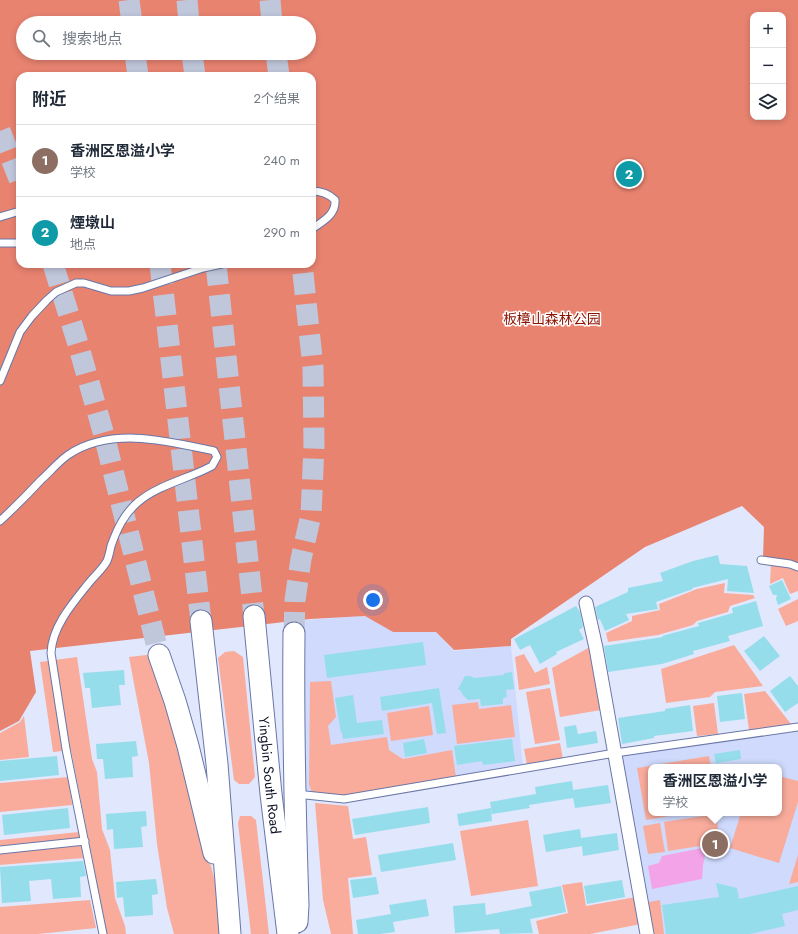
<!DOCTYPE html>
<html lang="zh">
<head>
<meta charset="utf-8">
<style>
	:root { --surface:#fff; --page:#f6f6f7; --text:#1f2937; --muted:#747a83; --line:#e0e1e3; --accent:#846b06 }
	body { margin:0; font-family:Jost,"Noto Sans SC",sans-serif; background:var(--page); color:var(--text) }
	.controls { position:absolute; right:12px; top:12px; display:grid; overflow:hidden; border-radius:8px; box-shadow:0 2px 6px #0003 }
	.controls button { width:36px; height:36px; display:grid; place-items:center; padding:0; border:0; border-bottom:1px solid var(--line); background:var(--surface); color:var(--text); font:20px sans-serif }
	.you { position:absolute; left:373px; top:600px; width:14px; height:14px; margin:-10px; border:3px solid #fff; border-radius:50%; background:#1a73e8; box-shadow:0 0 0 6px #1a73e833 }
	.badge { display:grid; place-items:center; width:26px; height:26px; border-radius:50%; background:var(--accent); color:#fff; font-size:13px; font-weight:700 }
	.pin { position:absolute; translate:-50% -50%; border:2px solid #fff; box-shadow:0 1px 4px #0006 }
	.popup { position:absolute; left:648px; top:764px; width:134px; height:52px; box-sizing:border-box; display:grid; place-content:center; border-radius:8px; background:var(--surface); filter:drop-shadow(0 1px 3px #0005); font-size:13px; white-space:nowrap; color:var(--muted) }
	.popup b { font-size:15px; color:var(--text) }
	.popup::after { content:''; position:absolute; left:50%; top:100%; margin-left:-8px; border:8px solid transparent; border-top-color:var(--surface) }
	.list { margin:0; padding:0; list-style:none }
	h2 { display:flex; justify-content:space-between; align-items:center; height:52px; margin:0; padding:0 16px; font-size:17px }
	h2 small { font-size:13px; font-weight:400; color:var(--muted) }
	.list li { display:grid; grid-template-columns:26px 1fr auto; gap:12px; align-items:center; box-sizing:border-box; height:72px; padding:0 16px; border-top:1px solid var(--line) }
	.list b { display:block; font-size:15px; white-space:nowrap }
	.list p { margin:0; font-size:13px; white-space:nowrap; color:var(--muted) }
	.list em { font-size:13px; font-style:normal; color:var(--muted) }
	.icon { flex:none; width:22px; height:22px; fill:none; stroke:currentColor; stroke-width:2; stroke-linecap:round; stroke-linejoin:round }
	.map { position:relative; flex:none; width:798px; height:934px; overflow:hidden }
	.search { position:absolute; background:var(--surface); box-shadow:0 2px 6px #0003; left:16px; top:16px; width:300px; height:44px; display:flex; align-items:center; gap:10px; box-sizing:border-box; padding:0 14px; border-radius:22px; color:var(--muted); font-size:15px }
	.panel { position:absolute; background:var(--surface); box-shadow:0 2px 6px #0003; left:16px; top:72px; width:300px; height:196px; border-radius:12px }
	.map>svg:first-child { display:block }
</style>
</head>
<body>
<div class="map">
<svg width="798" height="934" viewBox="0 0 798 934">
	<rect width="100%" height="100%" fill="#e1e7fc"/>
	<path fill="#cfdafd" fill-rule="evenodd" d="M365,616L393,632H436L454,651L511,646L523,768L344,799L294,793V621Z
		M798,727V934H648L615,753ZM651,767H779V813H651Z"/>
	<path fill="#f9ac9c" d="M771,563L798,568V591L790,594L783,578L770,584Z
		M725,583L724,593L753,595L755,598L730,606L728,612L697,621L693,625L658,635L608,642L606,633L632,621V616L660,610L659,604L697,589Z
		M798,599V621L786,626L778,609Z
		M734,645L763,686L715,692L710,697L666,703L661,669Z
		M590,647L601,710L560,717L552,668Z
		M234,651L243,657L255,777L249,784H239L234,780L218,658L225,652Z
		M155,654L222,908L224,934H174L167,908L157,844L149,763L129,657Z
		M524,654L535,673L547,667L550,684L519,690L515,657Z
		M77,657L92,759L97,772L102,829L110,850L115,898L125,926L126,934H107L71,750L53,752L40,662Z
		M331,681L336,717L328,726L331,745L387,737L389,750L403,759L452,750L456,777L344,796L312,792L309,785L310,682Z
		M550,688L560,740L535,744L526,692Z
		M765,691L791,724L749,730L744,694Z
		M478,702L479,709L511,705L515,737L457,744L452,705Z
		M714,703L718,734L697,736L693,706Z
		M429,706L433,735L391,741L387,713Z
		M24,716L29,757L0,760V733L20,722Z
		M560,743L563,759L527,765L524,749Z
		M709,756L711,767H651V813H687L646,820L637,768Z
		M779,776L798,781V802L779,863L730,848L741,813H779Z
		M69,777L72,805L0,812V783Z
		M315,803L348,806L353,839L366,837L372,875L348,878L353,934H331L323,900Z
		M716,814L720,843L668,851L664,822Z
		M240,816H251L256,820L269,934H251L238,823Z
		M528,820L538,886L471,896L460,831Z
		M660,823L665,852L648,854L643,826Z
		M79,832L83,858L0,865V840Z
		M798,855V882L789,884Z
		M582,882L586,906L636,897L641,924L590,934H539L536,921L568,913L562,885Z
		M90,900L96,928L38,934H0V907Z
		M660,900L664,934H650L644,903Z"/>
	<path fill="#e88370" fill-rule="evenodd" d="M0,0H798V566L763,559L764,527L742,506L645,547L511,639V646L454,650L436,632H393L365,616L310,619L30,651L36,692L19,721L0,731ZM753,15H783V117H753ZM23,23H309V53H23ZM20,76H312V264H20Z"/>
	<path fill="#f3a4e8" d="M702,848L705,856L703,865L702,879L652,889L648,866L659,863L662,856Z"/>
	<path fill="#95ddeb" d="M718,555L720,564L747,566L754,593L727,591L728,579L692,588L693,589L656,602L658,609L626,614L629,620L605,631L600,619L598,620L595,607L628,592V588L663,581L660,573L693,561Z
		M782,580L791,599L778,605L776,599L777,595H773L769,586Z
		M756,601L763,626L728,636L730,641L693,651L694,654L662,664L608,672L604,646L663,637L662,636L699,626L698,623L733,613L732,608Z
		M576,606L580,612L583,627L579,630L584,639L556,652L557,654L540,664L530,645L520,650L514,639Z
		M764,636L780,656L760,671L744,651Z
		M423,642L426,665L327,678L324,655Z
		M124,670L125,685H119L121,705L92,708L90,688H85L83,673Z
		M512,672L514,689L506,690L507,697L503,698V704L481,706L480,699L468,700L462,694L461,691L458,689L465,676H471L474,678L503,675L505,673Z
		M790,676L798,686V703L785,712L770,691Z
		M439,688L446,733L437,734L432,703L382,711L380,697Z
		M742,693L745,719L720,722L717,696Z
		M353,695L357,723L382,720L384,734L343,739L342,732L341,733L335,698Z
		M690,705L693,731L654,736V738L622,744L618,718L665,711V709Z
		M576,725L578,734L596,731L598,743L567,748L564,727Z
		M424,739L427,753L405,757L403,743Z
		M512,739L515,761L483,765L482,761L457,765L454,746Z
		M136,741L138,756L132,757L133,777L105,779L103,759H97L96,744Z
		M740,750L741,759L716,763L714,754Z
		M57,756L59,775L0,781V761Z
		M572,781L573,790L608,785L611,803L575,808L573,798L529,805L530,808L492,814L490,802L536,794L535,787Z
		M428,807L430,823L355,835L352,819Z
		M68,808L70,828L4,835L2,815Z
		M491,808L492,821L459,826L457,814Z
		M146,811L147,826L141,827L143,847L114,849L113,829L107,830L106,814Z
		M580,829L581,838L617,833L619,850L583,856L582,846L546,852L543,835Z
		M453,843L456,860L381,872L378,855Z
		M83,861L86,876L80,877L81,897L53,899L51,879L29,881L31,901L2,903L0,867Z
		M376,877L379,894L353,898L350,880Z
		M156,879L158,894L152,895L153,915L125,917L123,897L117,898L116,882Z
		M622,880L625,897L587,904L584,886Z
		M716,883L737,888L739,899L798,886V910L782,914L785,926L750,934H666L662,905L719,897Z
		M561,886L566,912L530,919L533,933L500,934L499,929L455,933L453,906L485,903L486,915L532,906L529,892Z
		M426,899L429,916L393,922L395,932L380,934H358L356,920L391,914L389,905Z"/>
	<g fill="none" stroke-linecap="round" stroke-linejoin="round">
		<path stroke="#c1c7db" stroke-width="21" stroke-dasharray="21 10" stroke-linecap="butt" d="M129,0L132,23
			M187,0L189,23
			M270,0L272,23
			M135,53L138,76
			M192,53L195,76
			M276,53L279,76
			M0,131L20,181
			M53,264L78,344L104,435L159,655
			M160,264L201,621
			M216,264L254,616
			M294,633L295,600L301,559L311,515L314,446L313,367L302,264"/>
		<g stroke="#6a77a6" stroke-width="9">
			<path id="lane" d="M312,191C321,191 328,193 335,200C336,215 323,221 312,229
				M0,217L20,211
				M0,243H20
				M0,381L20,332L32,316L47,300L56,292L76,283H84L111,291H129L143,288L203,268L222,264
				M0,521C14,508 28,494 41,480C50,472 58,462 68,455C111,426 168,441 214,451L217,457L212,466C188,479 160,484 138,502C124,514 117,529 111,546C110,551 109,556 107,561C102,570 94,576 88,584C72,604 52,627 51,653L66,749L103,934
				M761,560L790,564L798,567
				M296,794L344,799L615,753L798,727
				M0,850L85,841"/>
		</g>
		<g stroke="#6a77a6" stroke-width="15">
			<path id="street" d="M586,603L596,648L647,934"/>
		</g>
		<g stroke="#6a77a6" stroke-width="23">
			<g id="primary">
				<path id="s1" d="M254,616L271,794L288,934"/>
				<path d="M201,621L217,764L230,934"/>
				<path d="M294,633C293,723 295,814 298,905L297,922"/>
				<path d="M159,655L175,701L188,746L214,853"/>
			</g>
		</g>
		<use href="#lane" stroke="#fff" stroke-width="7"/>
		<use href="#street" stroke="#fff" stroke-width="13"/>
		<use href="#primary" stroke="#fff" stroke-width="21"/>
	</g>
	<g text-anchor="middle" stroke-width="3" stroke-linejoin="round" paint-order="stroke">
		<g font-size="14" fill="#8c1200" stroke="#fff">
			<text x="552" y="324">板樟山森林公园</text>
		</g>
		<g font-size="14" fill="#0d1123" stroke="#fff">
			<text dy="5" stroke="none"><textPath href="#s1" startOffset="160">Yingbin South Road</textPath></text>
		</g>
	</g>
</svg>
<div class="controls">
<button>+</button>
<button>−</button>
<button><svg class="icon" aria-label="layers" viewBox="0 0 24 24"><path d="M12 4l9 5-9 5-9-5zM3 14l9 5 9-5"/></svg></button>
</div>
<div class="you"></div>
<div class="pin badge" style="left:715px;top:844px;background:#8d6e63">1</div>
<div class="popup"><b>香洲区恩溢小学</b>学校</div>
<div class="pin badge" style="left:629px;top:174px;background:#0f9aa8">2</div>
<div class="search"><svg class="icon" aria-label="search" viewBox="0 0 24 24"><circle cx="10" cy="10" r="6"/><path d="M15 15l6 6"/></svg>搜索地点</div>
<section class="panel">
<h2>附近<small>2个结果</small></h2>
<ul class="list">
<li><span class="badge" style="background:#8d6e63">1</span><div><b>香洲区恩溢小学</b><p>学校</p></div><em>240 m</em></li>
<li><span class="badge" style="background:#0f9aa8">2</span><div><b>煙墩山</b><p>地点</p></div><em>290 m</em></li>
</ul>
</section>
</div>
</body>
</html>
